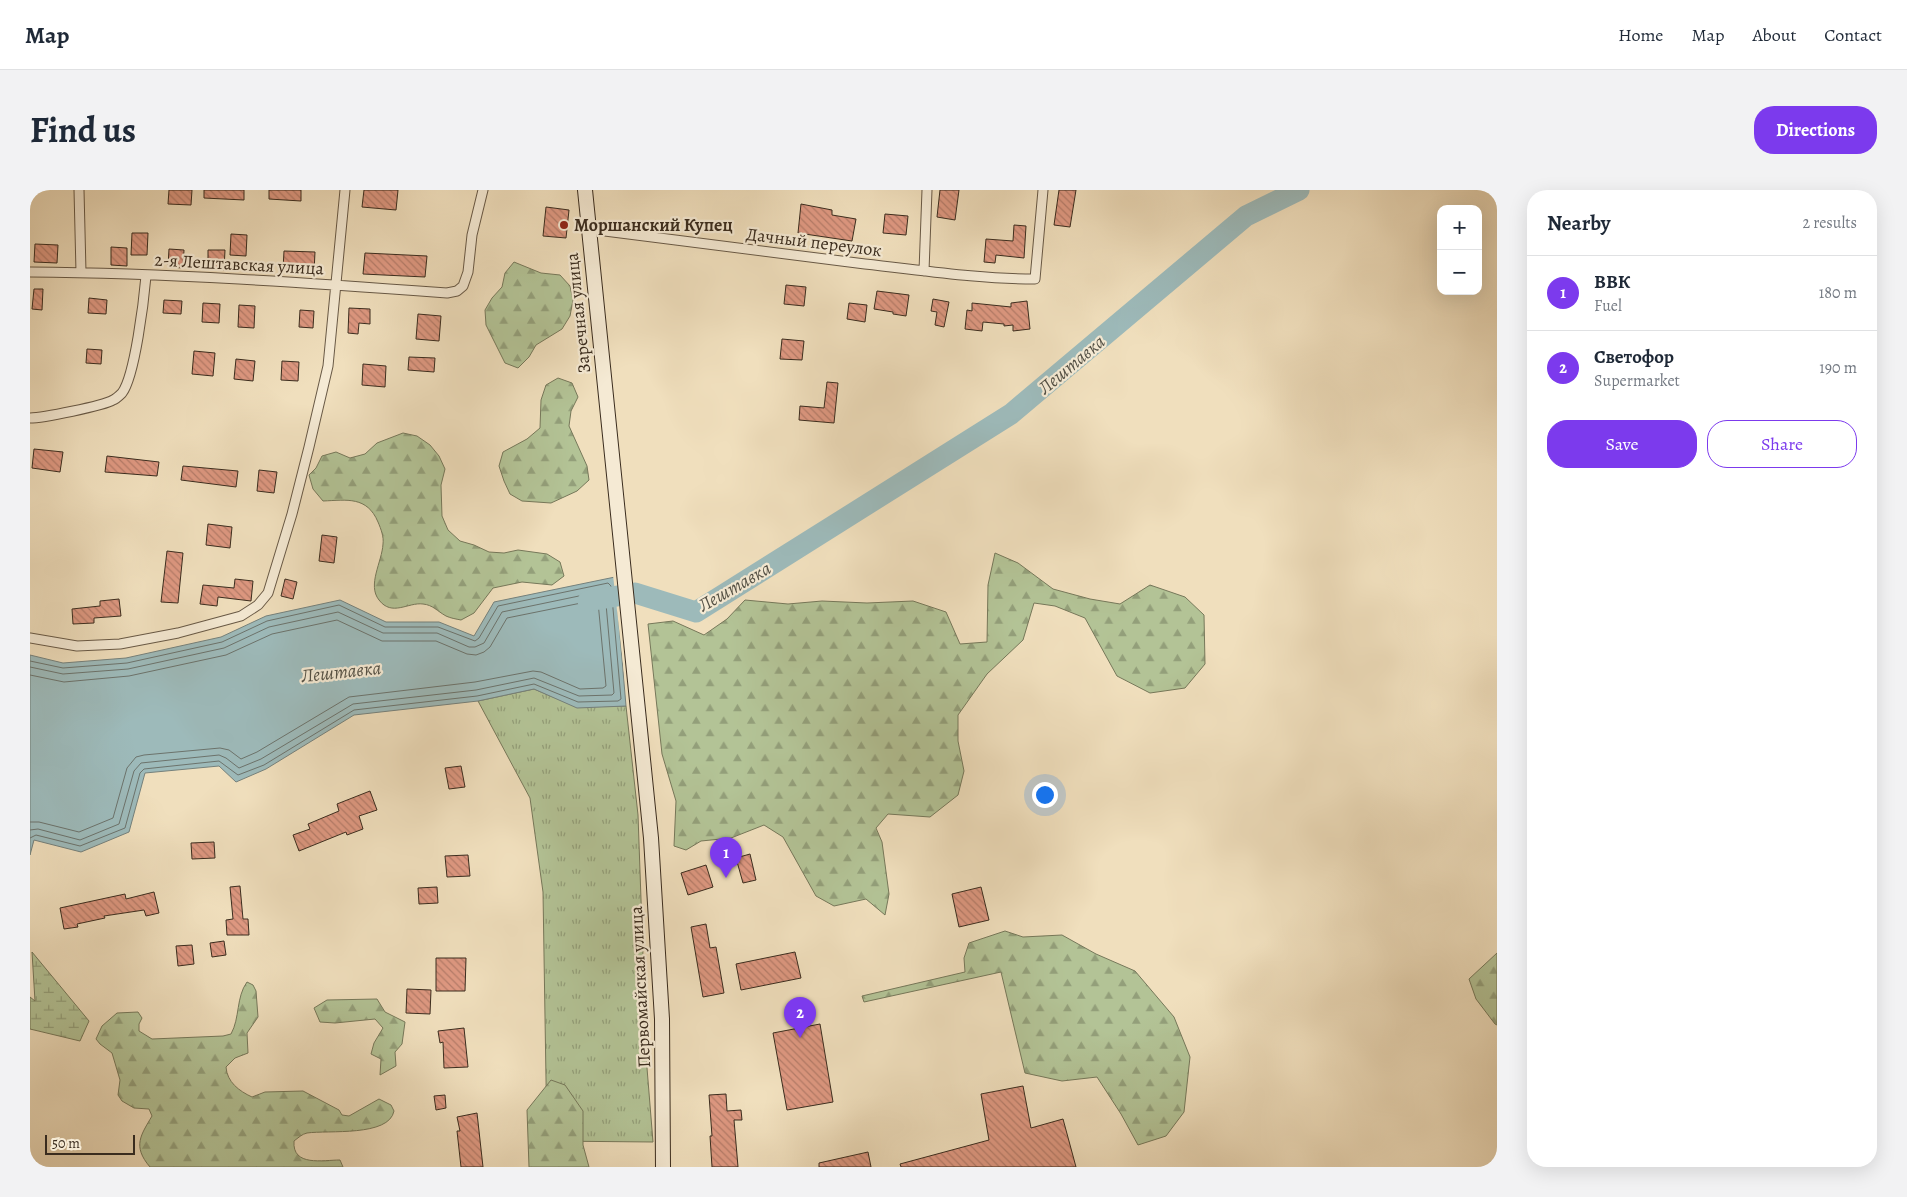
<!DOCTYPE html>
<html lang="en">
<head>
<meta charset="utf-8">
<style>
	:root { --surface:#fff; --page:#f2f2f3; --text:#1f2937; --muted:#747a83; --line:#e0e1e3; --accent:#7c3aed }
	body { margin:0; font-family:Alegreya,serif; background:var(--page); color:var(--text) }
	.controls { position:absolute; right:15px; top:15px; display:grid; overflow:hidden; border-radius:10px; box-shadow:0 5px 20px #0002 }
	.controls button { width:45px; height:45px; display:grid; place-items:center; padding:0; border:0; border-bottom:1px solid var(--line); background:var(--surface); color:var(--text); font:25px sans-serif }
	.scale { position:absolute; left:15px; bottom:12px; width:90px; box-sizing:border-box; padding-left:5px; border:2px solid #3a2c1e; border-top:0; font-size:14px; line-height:18px; white-space:nowrap; color:#3a2c1e; -webkit-text-stroke:4px #f5ead4; paint-order:stroke }
	.you { position:absolute; left:1014px; top:604px; width:18px; height:18px; margin:-12px; border:4px solid #fff; border-radius:50%; background:#1a73e8; box-shadow:0 0 0 8px #1a73e833 }
	.badge { display:grid; place-items:center; width:32px; height:32px; border-radius:50%; background:var(--accent); color:#fff; font-size:16px; font-weight:700 }
	.pin { position:absolute; translate:-50% -41px; filter:drop-shadow(0 1px 2px #0008) }
	.pin::after { content:''; position:absolute; top:26px; width:18px; height:15px; background:inherit; clip-path:polygon(0 0,100% 0,50% 100%) }
	.list { margin:0; padding:0; list-style:none }
	h2 { display:flex; justify-content:space-between; align-items:center; height:65px; margin:0; padding:0 20px; font-size:21px }
	h2 small { font-size:16px; font-weight:400; color:var(--muted) }
	.list li { display:grid; grid-template-columns:32px 1fr auto; gap:15px; align-items:center; box-sizing:border-box; height:75px; padding:0 20px; border-top:1px solid var(--line) }
	.list b { display:block; font-size:19px; white-space:nowrap }
	.list p { margin:0; font-size:16px; white-space:nowrap; color:var(--muted) }
	.list em { font-size:16px; font-style:normal; color:var(--muted) }
	.actions { display:flex; gap:10px; padding:15px 20px }
	.actions a { flex:1; padding:11px 0; border:1px solid var(--accent); border-radius:20px; text-align:center; font-size:18px; color:var(--accent) }
	.actions .main { background:var(--accent); color:#fff }
	.map { position:relative; flex:none; width:1467px; height:977px; overflow:hidden; border-radius:20px }
	header { display:flex; align-items:center; gap:30px; box-sizing:border-box; height:70px; padding:0 25px; background:var(--surface); border-bottom:1px solid var(--line) }
	header strong { font-size:24px }
	nav { display:flex; gap:28px; margin-inline-start:auto; font-size:18px }
	.intro { display:flex; align-items:center; justify-content:space-between; box-sizing:border-box; height:120px; padding:0 30px }
	h1 { margin:0; font-size:35px }
	.button { padding:12px 22px; border-radius:20px; background:var(--accent); color:#fff; font-size:18px; font-weight:700 }
	main { display:flex; gap:30px; padding:0 30px }
	aside { flex:1; background:var(--surface); border-radius:20px; box-shadow:0 5px 20px #0002 }
	.map>svg:first-child { display:block }
</style>
</head>
<body>
<header>
<strong>Map</strong>
<nav><a>Home</a><a>Map</a><a>About</a><a>Contact</a></nav>
</header>
<div class="intro"><h1>Find us</h1><a class="button">Directions</a></div>
<main>
<div class="map">
<svg width="1467" height="977" viewBox="0 0 1467 977">
	<defs>
		<pattern id="grass-tufts" width="24" height="20" patternUnits="userSpaceOnUse" patternTransform="scale(1.25)"><rect width="24" height="20" fill="#b3c396"/><path d="M3 7l-1-3M5 7V3M7 7l1-3M15 17l-1-3M17 17v-4M19 17l1-3" fill="none" stroke="#939f7a"/></pattern>
		<pattern id="forest-firs" width="22" height="20" patternUnits="userSpaceOnUse" patternTransform="scale(1.25)"><rect width="22" height="20" fill="#b3c396"/><path d="M5 1l3.5 6h-7zM16 11l3.5 6h-7z" fill="#939f7a"/></pattern>
		<pattern id="wetland-marsh" width="20" height="14" patternUnits="userSpaceOnUse" patternTransform="scale(1.25)"><rect width="20" height="14" fill="#b3c396"/><path d="M1 5h8M5 5V1M11 12h8M15 12V8" fill="none" stroke="#939f7a"/></pattern>
		<pattern id="building-back-hatch" width="6" height="6" patternUnits="userSpaceOnUse" patternTransform="scale(1.25)"><rect width="6" height="6" fill="#de9881"/><path d="M-1 5l2 2M0 0l6 6M5-1l2 2" fill="none" stroke="#b57c69"/></pattern>
	</defs>
	<rect width="100%" height="100%" fill="#f0dfbd"/>
	<filter id="stains"><feTurbulence type="fractalNoise" baseFrequency=".004" numOctaves="4"/><feColorMatrix values="0 0 0 0 .2 0 0 0 0 .09 0 0 0 0 .02 0 0 0 .5 -.17"/></filter>
	<radialGradient id="worn" r=".72"><stop offset=".6" stop-color="#630" stop-opacity="0"/><stop offset="1" stop-color="#630" stop-opacity=".3"/></radialGradient>
	<path fill="url(#grass-tufts)" stroke="#76785a" d="M504,499L547,517L596,516L608,625L617,878L623,952L517,951L513,702L500,608L448,511Z"/>
	<path fill="url(#forest-firs)" stroke="#76785a" d="M484,72L511,83L530,85L540,96L543,110L540,126L532,139L506,155L499,167L488,178L475,173L456,135L455,120L462,108L472,97L475,83Z
		M528,188L542,193L548,207L541,221L539,236L557,276L559,290L547,301L521,313L492,311L480,304L474,291L469,276L473,262L497,249L510,238L511,210L516,195Z
		M373,243L387,246L400,255L409,266L415,279L411,295L412,326L418,340L430,351L444,355L459,362L474,363L488,360L517,364L530,372L534,386L522,395L492,392L463,398L444,423L431,430C426,429 420,428 416,426C407,421 403,415 393,414C378,412 362,427 349,410C337,395 352,372 353,354C354,347 351,339 348,332C337,306 317,310 293,311L283,299L279,285L286,278L292,266L306,262L320,268L335,264L347,253Z
		M965,363L988,373L1023,399L1060,409L1090,414L1120,395L1155,407L1174,425L1175,474L1155,498L1120,503L1087,486L1055,428L1025,416L1004,413L993,450L957,484L928,525V551L934,581L928,605L900,627L858,624L846,638L852,652L859,704L855,725L836,709L804,716L786,706L753,647L734,635L701,648L671,651L656,660L644,656L646,611L632,564L618,434L643,431L674,445L697,429L715,410L758,414L792,411L837,413L883,411L916,422L930,454L957,452L958,395Z
		M975,741L993,747L1032,745L1066,764L1105,781L1144,827L1160,867L1154,922L1136,946L1108,955L1091,924L1067,887L1032,891L995,883L971,782L834,812L832,806L935,782L934,768L939,753Z
		M1467,763V835L1465,834L1446,809L1439,789Z
		M217,792L223,795L226,801L228,827L217,843L218,863L205,868L196,877C197,892 209,901 222,907L235,902L273,901L309,920L312,925L319,926L349,909L361,915L364,921C359,947 298,940 277,943C272,944 268,948 264,951C262,977 293,970 310,970L313,977H120C102,956 111,945 122,926L119,919L104,918L92,911L88,905L90,890L82,863L70,854L66,849L72,836L87,823L108,822L112,828L109,834V841L122,849L193,846L201,844C210,828 206,807 217,792Z
		M347,809L355,822L375,832L372,854L365,862L366,876L350,885L351,869L341,864L344,853L353,838L345,829L305,833L290,832L284,818L297,810Z
		M521,890L535,895L553,921V955L559,977H499L497,920Z"/>
	<path fill="url(#wetland-marsh)" stroke="#76785a" d="M2,762L59,831L50,851L0,839V807L5,811Z"/>
	<path fill="#9dbaba" stroke="#75817c" d="M585,387L596,516L547,518L504,499L448,511L324,525L236,579L206,592L189,576L115,583L99,642L51,662L4,650L0,665V465L33,473L96,468L191,447L236,426L310,410L356,432H409L444,446L464,412Z"/>
	<path fill="#f0dfbd" d="M585,384L587,387L599,516L598,518L583,385Z"/>
	<g fill="none" stroke-linecap="round" stroke-linejoin="round">
		<path stroke="#6c736c" stroke-width="1" d="M0,471L33,478L97,473L192,452L237,431L309,415L355,437H408L445,451L449,448L468,416L578,393L581,396L591,509L588,511L548,512L504,494L447,506L324,520L234,575L208,585L189,571L114,579L110,583L95,638L50,656L6,645L0,648
			M0,477L33,484L98,479L194,458L239,437L308,422L353,443H407L439,457H445L454,453L472,422L573,401L575,403L584,503L582,505L549,506L504,488L446,500L323,514L231,569L209,578L196,568L189,565L111,573L104,581L89,634L50,650L8,639L0,640
			M0,485L34,492L99,486L196,465L242,444L307,430L352,451H406L437,464L446,465L454,462L460,457L477,428L566,410L568,412L576,496L573,498L550,499L511,482L503,481L445,492L319,507L227,562L211,569L199,560L190,558L114,565L106,567L97,578L83,628L49,642L9,632H0"/>
		<path stroke="#9dbaba" stroke-width="21" d="M558,411L605,403L666,422L981,224L1216,26L1269,0"/>
	</g>
	<path fill="url(#building-back-hatch)" stroke="#3a2c1e" d="M139,0H162L161,15L138,14Z
		M174,0H214V10L174,8Z
		M239,0H271V11L239,9Z
		M334,0H368L366,20L332,17Z
		M910,0H929L925,30L907,27Z
		M1029,0H1046L1040,37L1024,35Z
		M771,14L802,20V25L826,29L822,51L768,43Z
		M516,17L539,20L536,48L513,46Z
		M855,24L878,26L876,45L853,43Z
		M984,35L996,36L994,68L966,65L965,73L954,72L956,49L983,51Z
		M102,43H118L117,65H101Z
		M201,44L217,45L216,66L200,65Z
		M5,54L28,55L27,73L4,72Z
		M81,57L97,58V76L81,75Z
		M139,59L154,60L153,78L138,77Z
		M178,60H195L194,80L178,79Z
		M254,61L285,62L284,82L253,80Z
		M335,63L397,66L395,87L333,84Z
		M756,95L776,97L774,116L754,114Z
		M4,99H13L12,120L2,119Z
		M847,101L879,105L876,126L863,124V122L844,119Z
		M59,108L77,110L76,124L58,123Z
		M903,109L919,112L914,137L905,135L907,122L901,121Z
		M134,110L152,111L151,124L133,123Z
		M997,111L1000,139L983,141V135L974,136V134L953,132L952,141L935,139L937,120L942,121V113L981,117V113Z
		M173,113L190,114L189,133L172,132Z
		M819,113L837,115L835,132L817,129Z
		M209,115L225,116L224,138L208,137Z
		M319,118L340,119V134L329,133L328,144L318,143Z
		M270,120L284,121L283,138L269,137Z
		M388,124L411,126L409,151L386,149Z
		M752,149L774,151L772,170L750,169Z
		M57,159L72,160L71,174L56,173Z
		M164,161L185,163L183,186L162,184Z
		M379,167L405,168L404,182L378,180Z
		M206,169L225,171L223,191L204,189Z
		M252,171L269,172L268,191L251,190Z
		M333,174L356,176L355,197L332,195Z
		M797,192L808,193L804,233L769,230L770,216L794,218Z
		M4,259L33,262L30,282L2,278Z
		M77,266L129,272L127,286L75,282Z
		M153,276L208,281L206,297L151,290Z
		M229,280L247,282L244,303L227,301Z
		M178,334L202,337L200,358L176,355Z
		M292,345L307,347L304,373L289,371Z
		M137,361L153,363L148,413L131,412Z
		M205,389L223,391L221,411L188,407L187,416L170,414L173,395L204,398Z
		M255,389L267,392L263,409L251,406Z
		M89,409L91,426L64,428V433L43,434L42,419L70,416V411Z
		M431,576L435,597L419,599L415,578Z
		M340,601L347,620L329,626L333,639L317,645L316,642L269,661L263,645L280,639L278,634L309,621L307,614Z
		M184,652L185,668L162,669L161,653Z
		M720,664L726,690L713,693L706,668Z
		M438,665L440,686L417,687L415,666Z
		M676,675L683,697L658,705L651,683Z
		M210,696L213,729H218L219,745H197L196,730L203,729L200,697Z
		M407,697L408,713L389,714L388,698Z
		M951,697L959,730L929,737L922,704Z
		M124,702L129,723L116,726L114,720L74,726L75,728L47,734L48,737L34,739L30,718L81,707L95,704L96,709Z
		M676,734L680,758L686,757L694,803L673,807L661,737Z
		M194,751L196,765L182,767L180,753Z
		M162,755L164,774L148,776L146,756Z
		M765,762L771,788L711,800L706,774Z
		M406,768H436L435,801H406Z
		M377,799L401,800L400,824L376,823Z
		M790,834L803,912L757,920L743,843Z
		M434,838L438,877L414,878L413,852L410,853L408,841Z
		M993,896L1001,938L1033,929L1046,977H871L870,974L959,950L951,904Z
		M696,904L697,921L711,920L712,930H704L708,977H682L680,946H682L679,905Z
		M415,905L416,918L406,920L404,906Z
		M447,923L453,977H431L427,941H430L427,927Z
		M838,962L841,977H789V973Z"/>
	<g fill="none" stroke-linecap="round" stroke-linejoin="round">
		<g stroke="#685946" stroke-width="11">
			<path id="minor" d="M49,0L51,82
				M559,39C651,51 743,63 835,74C891,80 948,89 1005,89L1013,0
				M894,81L897,0
				M0,82C139,83 279,93 417,103L427,101L433,96L438,82L442,45L453,0
				M0,228C12,228 73,216 83,210C86,209 90,205 92,203C105,186 114,109 116,86
				M0,448L47,456L90,454L148,443L211,426L228,415L238,403L262,324L279,257L298,176L315,0"/>
		</g>
		<g stroke="#3a2c1e" stroke-width="16">
			<path id="secondary" d="M555,0L621,648L632,829L633,977"/>
		</g>
		<use href="#minor" stroke="#f5ead4" stroke-width="9"/>
		<use href="#secondary" stroke="#f5ead4" stroke-width="14"/>
	</g>
	<circle fill="#8f2418" stroke="#f5ead4" stroke-width="2" cx="534" cy="35" r="5"/>
	<g text-anchor="middle" stroke-width="4.5" stroke-linejoin="round" paint-order="stroke">
		<g font-size="18" font-weight="bold" fill="#3a2c1e" stroke="#f5ead4" text-anchor="start">
			<text x="544" y="41">Моршанский Купец</text>
		</g>
		<g font-size="18" fill="#3a2c1e" stroke="#f5ead4">
			<text transform="translate(784 52) rotate(7)" y="6">Дачный переулок</text>
			<text transform="translate(209 74) rotate(3)" y="6">2-я Лештавская улица</text>
			<text transform="translate(548 123) rotate(-96)" y="6">Заречная улица</text>
			<text transform="translate(610 797) rotate(-93)" y="6">Первомайская улица</text>
		</g>
		<g font-size="19" font-style="italic" fill="#535045" stroke="#f5ead4">
			<text transform="translate(1041 174) rotate(-40)" y="7">Лештавка</text>
			<text transform="translate(704 396) rotate(-30)" y="7">Лештавка</text>
			<text transform="translate(311 481) rotate(-6)" y="7">Лештавка</text>
		</g>
	</g>
	<rect width="100%" height="100%" filter="url(#stains)"/>
	<rect width="100%" height="100%" fill="url(#worn)"/>
</svg>
<div class="controls">
<button>+</button>
<button>−</button>
</div>
<div class="scale">50 m</div>
<div class="you"></div>
<div class="pin badge" style="left:696px;top:688px">1</div>
<div class="pin badge" style="left:770px;top:848px">2</div>
</div>
<aside>
<h2>Nearby<small>2 results</small></h2>
<ul class="list">
<li><span class="badge">1</span><div><b>ВВК</b><p>Fuel</p></div><em>180 m</em></li>
<li><span class="badge">2</span><div><b>Светофор</b><p>Supermarket</p></div><em>190 m</em></li>
</ul>
<div class="actions"><a class="main">Save</a><a>Share</a></div>
</aside>
</main>
</body>
</html>
